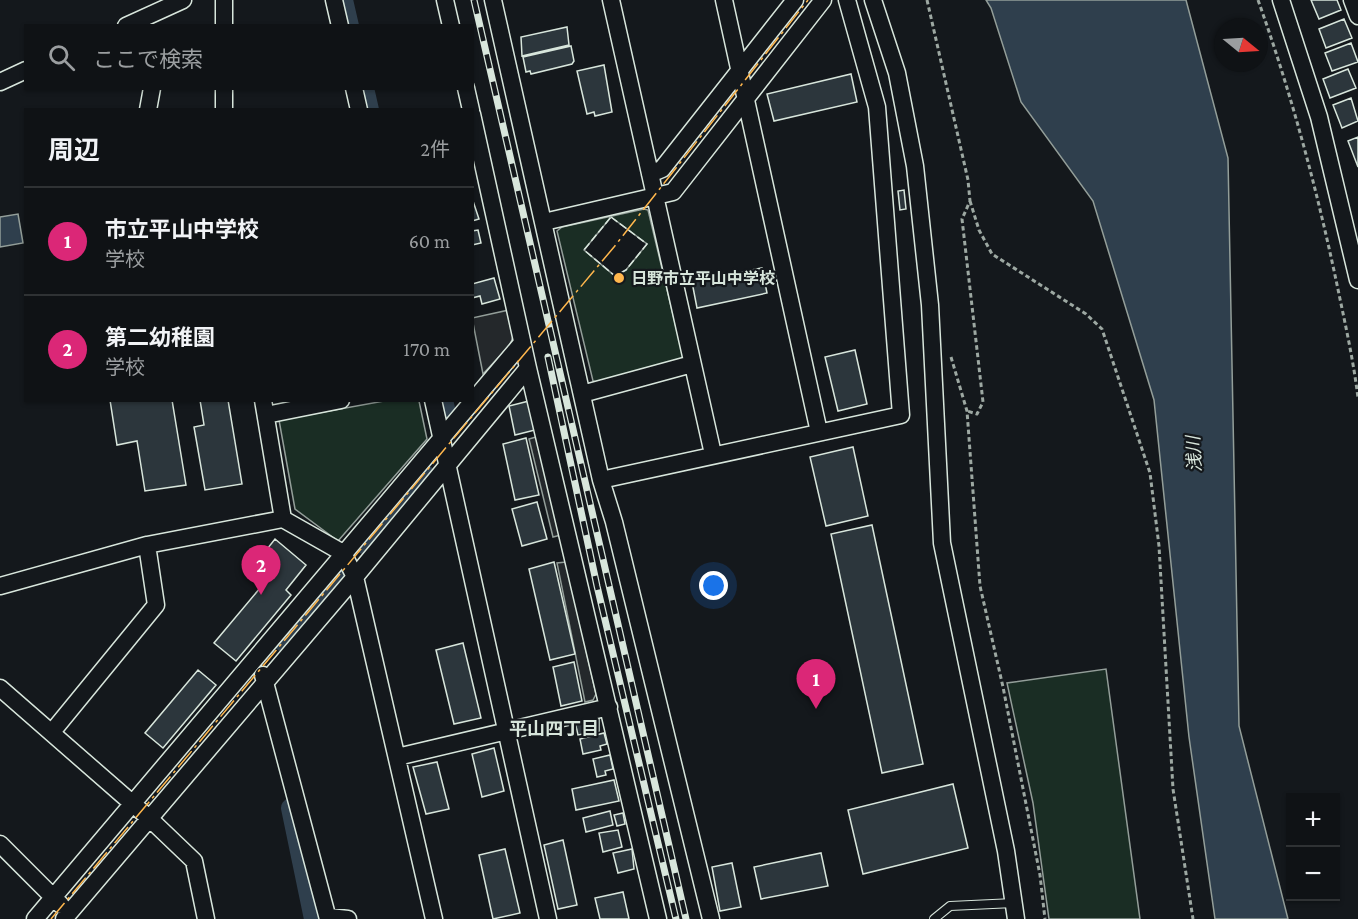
<!DOCTYPE html>
<html lang="ja">
<head>
<meta charset="utf-8">
<style>
	:root { --surface:#0f1215; --page:#1d2022; --text:#f1f3f6; --muted:#9b9ea0; --line:#2f3234; --accent:#db2777 }
	body { margin:0; font-family:"Crimson Pro","Noto Sans JP",serif; background:var(--page); color:var(--text) }
	.controls { position:absolute; right:18px; bottom:18px; display:grid; overflow:hidden; border-radius:0px; box-shadow:0 2px 4px #0004 }
	.controls button { width:54px; height:54px; display:grid; place-items:center; padding:0; border:0; border-bottom:2px solid var(--line); background:var(--surface); color:var(--text); font:30px sans-serif }
	.compass { position:absolute; left:1214px; top:18px; width:54px; height:54px; border-radius:50%; background:var(--surface); box-shadow:0 2px 4px #0004; rotate:108deg }
	.you { position:absolute; left:714px; top:586px; width:21px; height:21px; margin:-15px; border:4px solid #fff; border-radius:50%; background:#1a73e8; box-shadow:0 0 0 9px #1a73e833 }
	.badge { display:grid; place-items:center; width:39px; height:39px; border-radius:50%; background:var(--accent); color:#fff; font-size:20px; font-weight:700 }
	.pin { position:absolute; translate:-50% -50px; filter:drop-shadow(0 2px 3px #0008) }
	.pin::after { content:''; position:absolute; top:32px; width:21px; height:18px; background:inherit; clip-path:polygon(0 0,100% 0,50% 100%) }
	.list { margin:0; padding:0; list-style:none }
	h2 { display:flex; justify-content:space-between; align-items:center; height:78px; margin:0; padding:0 24px; font-size:26px }
	h2 small { font-size:20px; font-weight:400; color:var(--muted) }
	.list li { display:grid; grid-template-columns:39px 1fr auto; gap:18px; align-items:center; box-sizing:border-box; height:108px; padding:0 24px; border-top:2px solid var(--line) }
	.list b { display:block; font-size:22px; white-space:nowrap }
	.list p { margin:0; font-size:20px; white-space:nowrap; color:var(--muted) }
	.list em { font-size:20px; font-style:normal; color:var(--muted) }
	.icon { flex:none; width:33px; height:33px; fill:none; stroke:currentColor; stroke-width:2; stroke-linecap:round; stroke-linejoin:round }
	.map { position:relative; flex:none; width:1358px; height:919px; overflow:hidden }
	.search { position:absolute; background:var(--surface); box-shadow:0 2px 4px #0004; left:24px; top:24px; width:450px; height:66px; display:flex; align-items:center; gap:15px; box-sizing:border-box; padding:0 21px; border-radius:0px; color:var(--muted); font-size:22px }
	.panel { position:absolute; background:var(--surface); box-shadow:0 2px 4px #0004; left:24px; top:108px; width:450px; height:294px; border-radius:0px }
	.map>svg:first-child { display:block }
</style>
</head>
<body>
<div class="map">
<svg width="1358" height="919" viewBox="0 0 1358 919">
	<rect width="100%" height="100%" fill="#14181c"/>
	<path fill="#1a2d24" stroke="#939e99" stroke-width="1.5" fill-rule="evenodd" d="M644,209L648,210L683,356L680,361L600,383L593,381L557,231L562,227ZM611,217L647,244L626,270L615,276L584,250Z
		M384,401H419L427,439L338,541L295,509L279,420Z
		M1106,669L1140,919H1049L1033,803L1007,683Z"/>
	<path fill="#24282b" stroke="#939e99" stroke-width="1.5" d="M509,310L514,334L510,345L483,374L472,318Z
		M536,437L561,535L553,537L529,439Z
		M566,562L596,694L593,700L585,702L557,563Z"/>
	<path fill="#2f3f4d" stroke="#939e99" stroke-width="1.5" d="M986,0H1186L1228,158L1239,726L1288,919H1215L1189,737L1154,400L1093,201L1021,102L991,8Z
		M18,214L23,243L0,247V217Z"/>
	<g fill="none" stroke-linecap="round" stroke-linejoin="round">
		<path stroke="#2f3f4d" stroke-width="20" d="M343,0L349,26
			M364,88L369,110
			M443,400L446,413
			M366,545L425,475
			M284,642L340,576
			M291,808L314,919"/>
	</g>
	<path fill="#2c363c" stroke="#d8e6dc" stroke-width="1.5" d="M1311,0H1337L1341,10L1319,19Z
		M1344,19L1352,38L1326,48L1319,29Z
		M567,27L569,45L522,56L521,37Z
		M1351,43L1358,62L1332,71L1325,53Z
		M571,46L574,61L572,64L531,74L530,71L526,72L523,57Z
		M604,65L612,112L595,116L594,112L587,114L577,71Z
		M1348,69L1356,88L1330,98L1323,79Z
		M851,74L857,102L774,121L767,94Z
		M1351,98L1358,121L1342,128L1333,105Z
		M1358,137V167L1348,141Z
		M904,190L906,209L900,210L898,191Z
		M472,198L479,219L472,221Z
		M478,230L481,243L472,245V231Z
		M762,268L767,293L697,308L692,282Z
		M494,278L500,299L482,304L480,296L472,298V284Z
		M855,350L867,404L838,411L825,357Z
		M110,400H172L186,485L145,491L137,441L117,445Z
		M200,400H228L242,484L205,490L194,427L204,425Z
		M529,401L535,430L515,435L509,406Z
		M526,438L539,495L515,500L503,444Z
		M853,447L868,516L826,526L810,457Z
		M537,502L547,539L522,546L512,509Z
		M872,525L923,764L882,773L831,534Z
		M275,539L306,565L286,590L291,595L236,661L214,643L271,575L256,563Z
		M554,562L575,654L550,660L529,569Z
		M463,643L481,718L454,724L436,650Z
		M574,662L582,701L561,706L553,667Z
		M198,670L216,685L163,748L145,733Z
		M599,718V731L578,735L575,722Z
		M604,733L607,744L600,746L601,750L583,754L580,739Z
		M494,748L504,791L482,797L472,754Z
		M610,755L613,769L605,771L606,775L597,777L593,759Z
		M437,762L449,809L426,814L413,767Z
		M614,780L619,801L576,810L572,789Z
		M953,784L968,848L863,874L848,810Z
		M610,811L613,825L586,832L583,818Z
		M623,813L625,824L617,826L614,815Z
		M618,830L622,847L603,852L599,833Z
		M563,840L577,905L558,909L544,845Z
		M505,849L520,913L493,919L479,855Z
		M632,849L634,869L618,873L613,853Z
		M821,853L828,886L761,899L754,867Z
		M732,863L741,907L720,911L712,867Z
		M623,892L629,919H600L595,898Z"/>
	<g fill="none" stroke-linecap="round" stroke-linejoin="round">
		<g stroke="#d8e6dc" stroke-width="10">
			<path id="lane" d="M934,919L950,906L1014,903"/>
		</g>
		<g stroke="#d8e6dc" stroke-width="19">
			<path id="street" d="M334,0L340,26
				M445,0L451,26
				M493,0L601,480L614,522L711,919
				M611,0L713,454
				M724,0L819,432
				M873,0L897,73L915,166L930,305L942,543L1006,851L1016,919
				M1281,0L1319,117L1358,280
				M1352,0L1358,16
				M126,26L183,0
				M224,26V0
				M0,82L26,70
				M354,88L359,110
				M466,88L471,110
				M148,110L152,88
				M224,110V88
				M472,114L528,368L658,919
				M650,174L662,169L795,0
				M544,222L673,192L823,0
				M582,394L692,364
				M263,400L283,519L343,553L355,577L434,919
				M433,400L548,919
				M266,415L341,400
				M601,480L901,415L877,107L847,0
				M0,586L147,545L283,519
				M263,675L328,919
				M0,688L149,818L194,861L206,919
				M52,732L156,605L147,545
				M397,757L609,707
				M0,844L61,905
				M329,917L348,919
				M35,919L522,343
				M64,919L355,577L528,368"/>
		</g>
		<path stroke="#9da8a2" stroke-width="3" stroke-dasharray="4.5 3" stroke-linecap="butt" d="M927,0L968,180L970,201L962,219L983,402L977,414L967,411
			M1258,0C1293,98 1319,197 1340,299C1347,332 1354,365 1358,398
			M970,201L979,230L992,254L1086,314L1102,329L1150,473L1159,546L1173,789L1193,919
			M951,357L967,411L980,586L1003,687L1040,875L1045,919"/>
		<use href="#lane" stroke="#14181c" stroke-width="8"/>
		<use href="#street" stroke="#14181c" stroke-width="16"/>
		<g stroke="#d8e6dc" stroke-width="7">
			<path id="rail" d="M474,0L686,919
				M548,357L597,586L676,919"/>
		</g>
		<use href="#rail" stroke="#14181c" stroke-width="4.5" stroke-dasharray="14" stroke-linecap="butt"/>
		<path stroke="#d8e6dc" stroke-width="1.5" stroke-dasharray="8 3" stroke-linecap="butt" d="M611,217L647,244L626,270L615,276L584,250Z"/>
		<path stroke="#ffb74d" stroke-width="1.5" stroke-dasharray="21 4.5 3 4.5" stroke-linecap="butt" d="M51,919L614,247L808,0"/>
	</g>
	<circle fill="#ffb74d" stroke="#14181c" stroke-width="2" cx="619" cy="278" r="6"/>
	<g text-anchor="middle" stroke-width="4.5" stroke-linejoin="round" paint-order="stroke">
		<g font-size="16" font-weight="bold" fill="#d8e6dc" stroke="#14181c" text-anchor="start">
			<text x="631" y="284">日野市立平山中学校</text>
		</g>
		<g font-size="18" font-style="italic" fill="#d8e6dc" stroke="#14181c">
			<text transform="translate(1194 454) rotate(-93)" y="6">浅川</text>
		</g>
		<g font-size="18" font-weight="bold" fill="#d8e6dc" stroke="#14181c">
			<text x="554" y="735">平山四丁目</text>
		</g>
	</g>
</svg>
<div class="controls">
<button>+</button>
<button>−</button>
</div>
<svg class="compass" viewBox="-18 -18 36 36"><path d="M0-13l5 13h-10z" fill="#e53935"/><path d="M0 13l5-13h-10z" fill="#9b9ea0"/></svg>
<div class="you"></div>
<div class="pin badge" style="left:816px;top:709px">1</div>
<div class="pin badge" style="left:261px;top:595px">2</div>
<div class="search"><svg class="icon" aria-label="search" viewBox="0 0 24 24"><circle cx="10" cy="10" r="6"/><path d="M15 15l6 6"/></svg>ここで検索</div>
<section class="panel">
<h2>周辺<small>2件</small></h2>
<ul class="list">
<li><span class="badge">1</span><div><b>市立平山中学校</b><p>学校</p></div><em>60 m</em></li>
<li><span class="badge">2</span><div><b>第二幼稚園</b><p>学校</p></div><em>170 m</em></li>
</ul>
</section>
</div>
</body>
</html>
